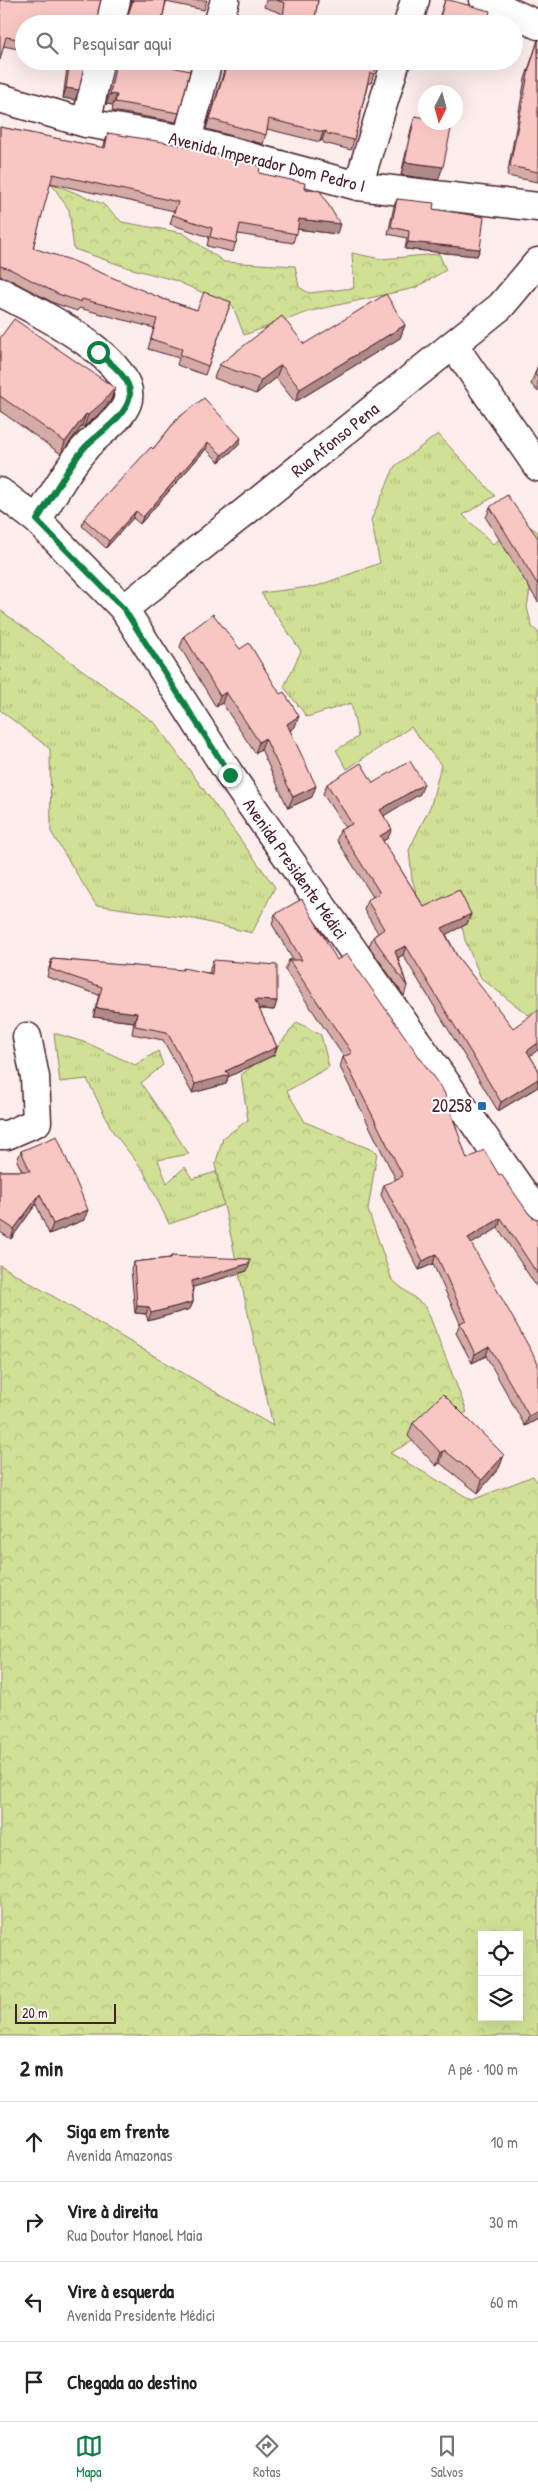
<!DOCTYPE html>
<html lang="pt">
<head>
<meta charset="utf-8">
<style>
	:root { --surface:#fff; --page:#f2f2f2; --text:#222; --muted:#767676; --line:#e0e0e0; --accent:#0b8043 }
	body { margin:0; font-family:"Patrick Hand",sans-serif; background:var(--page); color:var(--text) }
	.controls { position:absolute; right:15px; bottom:15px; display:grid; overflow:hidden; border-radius:0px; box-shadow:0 5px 20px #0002 }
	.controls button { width:45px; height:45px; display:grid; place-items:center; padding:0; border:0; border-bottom:1px solid var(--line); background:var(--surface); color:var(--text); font:25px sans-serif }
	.compass { position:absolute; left:418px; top:85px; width:45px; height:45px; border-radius:50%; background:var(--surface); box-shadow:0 5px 20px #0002; rotate:186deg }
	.scale { position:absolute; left:15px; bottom:12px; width:101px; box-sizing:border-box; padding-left:5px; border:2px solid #4a1f2b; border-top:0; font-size:14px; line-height:18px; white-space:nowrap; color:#4a1f2b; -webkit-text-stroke:4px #fff; paint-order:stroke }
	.stop { position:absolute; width:15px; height:15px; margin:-11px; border:4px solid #0b8043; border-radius:50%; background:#fff }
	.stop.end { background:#0b8043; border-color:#fff; box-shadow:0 1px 5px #0008 }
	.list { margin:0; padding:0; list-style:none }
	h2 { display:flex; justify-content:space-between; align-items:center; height:65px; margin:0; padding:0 20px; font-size:21px }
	h2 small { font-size:16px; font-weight:400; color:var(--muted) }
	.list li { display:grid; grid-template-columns:32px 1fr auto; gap:15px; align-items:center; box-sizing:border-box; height:80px; padding:0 20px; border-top:1px solid var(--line) }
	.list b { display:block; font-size:19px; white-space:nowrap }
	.list p { margin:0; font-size:16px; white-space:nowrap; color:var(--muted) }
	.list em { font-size:16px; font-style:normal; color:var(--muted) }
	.icon { flex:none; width:28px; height:28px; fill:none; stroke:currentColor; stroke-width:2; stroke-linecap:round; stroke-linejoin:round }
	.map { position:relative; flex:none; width:538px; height:2036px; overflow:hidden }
	.search { position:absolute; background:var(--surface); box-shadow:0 5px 20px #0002; left:15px; right:15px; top:15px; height:55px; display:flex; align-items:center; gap:12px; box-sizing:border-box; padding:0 18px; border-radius:28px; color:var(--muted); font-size:19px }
	.sheet { height:385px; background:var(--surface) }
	nav { display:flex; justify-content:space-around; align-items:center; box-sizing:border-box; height:70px; border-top:1px solid var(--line); background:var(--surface); font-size:14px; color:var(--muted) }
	nav a { display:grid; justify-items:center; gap:2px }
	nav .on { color:var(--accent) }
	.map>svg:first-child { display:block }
</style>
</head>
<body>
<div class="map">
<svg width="538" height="2036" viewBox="0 0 538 2036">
	<defs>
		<pattern id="grass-tufts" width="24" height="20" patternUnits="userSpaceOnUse" patternTransform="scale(1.25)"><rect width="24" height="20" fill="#d0e195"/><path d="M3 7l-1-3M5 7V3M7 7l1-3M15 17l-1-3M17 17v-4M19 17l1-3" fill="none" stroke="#b4c181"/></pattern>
		<pattern id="forest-crowns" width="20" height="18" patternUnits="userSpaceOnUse" patternTransform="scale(1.25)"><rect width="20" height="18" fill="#d0e195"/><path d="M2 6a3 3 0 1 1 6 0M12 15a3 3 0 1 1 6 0" fill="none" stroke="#b4c181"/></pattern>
	</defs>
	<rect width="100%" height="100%" fill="#fdeeed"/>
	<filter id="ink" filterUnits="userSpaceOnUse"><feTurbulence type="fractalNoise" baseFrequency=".02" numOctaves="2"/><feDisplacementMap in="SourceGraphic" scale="10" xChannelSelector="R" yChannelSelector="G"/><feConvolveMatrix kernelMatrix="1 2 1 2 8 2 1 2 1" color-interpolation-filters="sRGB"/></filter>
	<g filter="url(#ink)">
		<path fill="url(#grass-tufts)" stroke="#8d8060" d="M438,434L495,496L463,515L493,544L523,522L538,532V545L527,607L532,627L538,632V1010L528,1015L481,978L465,940L456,900L423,916L412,879L409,850L431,805L441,765L411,727L347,769L336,750L358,737L351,703L307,717L284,687L301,651L261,593L317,586L380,563L371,520L395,466Z
			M0,610L155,723L275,887L252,933L194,919L96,905L51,832L50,749L0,710Z
			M54,1033L87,1043L135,1065L158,1051L163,1065L141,1083L189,1154L158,1160L167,1183L185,1167L192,1179L216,1172L224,1205L169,1224L143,1170L113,1132L87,1079L60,1082Z"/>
		<path fill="url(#forest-crowns)" stroke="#8d8060" fill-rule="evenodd" d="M51,183L103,204L122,222L183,233L224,262L295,266L299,287L309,293L354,288L352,253L381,259L439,254L446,270L415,288L311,311L244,335L233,306L174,280L129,268L74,249L69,210Z
			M297,1022L321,1035L329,1067L287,1091L305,1122L377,1152L368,1210L392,1280L426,1307L467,1412L390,1453L472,1500L533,1476L538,1483V2036H0V1265L273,1426L215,1165L223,1138L248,1120L241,1075L279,1045ZM482,1935H519V2017H482Z"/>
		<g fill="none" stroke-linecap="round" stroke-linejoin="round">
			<g stroke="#4a1f2b" stroke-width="31">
				<path id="street" d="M484,0L538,25
					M110,24L116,0
					M218,24L225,0
					M408,24L415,0
					M0,98L86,123L187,140L358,186L538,207
					M86,123L100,61
					M187,140L208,61
					M358,186L396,61
					M0,292C29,307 142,362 127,403C120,421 98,433 86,447C67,468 53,496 37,520
					M454,346L538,467
					M124,609L501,306L538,262
					M0,1135H7L37,1122L35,1077L27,1037"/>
			</g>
			<g stroke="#4a1f2b" stroke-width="31">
				<path id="secondary" d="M0,492L37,520L124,609L230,775L538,1214"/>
			</g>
			<use href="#street" stroke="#fff" stroke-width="28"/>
			<use href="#secondary" stroke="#fff" stroke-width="28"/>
		</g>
		<path fill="#d5aba8" stroke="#4a1f2b" d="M0,0L24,24V50L3,46Z
			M131,0H207L204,10L166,2L161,24H125L131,3Z
			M266,0H318L314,24H280L281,13L264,7Z
			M445,0L486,24H437Z
			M538,40V182L507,176L525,79Z
			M68,61H85L75,100L63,98Z
			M114,61H154V63L179,113L176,122L112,111L113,105L106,104Z
			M227,61H255L274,67L275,61H378L371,83H368L354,140L351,150L324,143L322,140L320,142L267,129L263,144L206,129Z
			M415,116L438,180L401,175L411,129Z
			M0,127L103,148L108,133L259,173L304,189L337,234L297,229L293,243L238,234L233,252L207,246L209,237L170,224L174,211L50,183L33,248L163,299L197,310L231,302L205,375L177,365L179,358L148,349L154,328L79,308L77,311L54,303L7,278L0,276Z
			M397,199L433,209L480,249L477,256L405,249L407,238L388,234L394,206Z
			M405,325L400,338L295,402L276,378L256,394L214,378L219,365L304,344Z
			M0,338L115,388L111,400L98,415L84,427L82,426L61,454L0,411Z
			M538,365V392L531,384Z
			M178,418L239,445L219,462L206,449L140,524L133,518L106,548L82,526L84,519L153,449Z
			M490,507L538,538V602L486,518Z
			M184,636L295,727L290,731L312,797L288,808L261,749L255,753L222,703L216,707L180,647Z
			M373,783L420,794L384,815L388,838L383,841L424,907L471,914L467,924L446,934L457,956L530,1056L538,1069V1087L498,1111L403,955L398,958L407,986L404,996L369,946L373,937L378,933L364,910L367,900L373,897L337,840L340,830L345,828L323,794L327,784Z
			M275,914L337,960L467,1159L499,1175L529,1214L534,1218L538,1219V1289L498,1228L471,1244L538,1419L525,1426L486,1356L472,1363L456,1333L460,1323L433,1264L419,1270L381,1195L384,1185L396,1180L340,1067L343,1057H344L285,970L289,960H293L272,924Z
			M52,959L210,973V969L213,960L277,1001L274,1010L259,1009L277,1047L274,1055L228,1077L226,1084L192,1093L163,1040L132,1034L134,1022L93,1017L99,995L47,977L49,968Z
			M21,1151L84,1220L49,1234L36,1204L11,1239L0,1232V1171H22L17,1161Z
			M171,1256L247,1271L193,1287V1302L190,1309L148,1321L146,1314L135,1313L131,1269L134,1262L170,1258Z
			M413,1423L504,1455L499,1468L478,1493L440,1463L436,1466L408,1436Z"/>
		<path fill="#ae8b88" stroke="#4a1f2b" d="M66,88L79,90L75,100L63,98Z
			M110,94L117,95L113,105L106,104Z
			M326,131L322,140L320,142L323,132Z
			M405,162L443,167L438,180L401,175Z
			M299,219L340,224L337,234L296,229Z
			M408,242L480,249L477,256L405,249Z
			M405,325L400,338L295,402L300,389Z
			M281,365L276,378L256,394L261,380Z
			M115,388L111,400L98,415L84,427L88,415Z
			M86,414L82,426L61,454L65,442Z
			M241,438L239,445L219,462L222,455Z
			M208,442L206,449L140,524L143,517Z
			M136,511L133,518L106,548L109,541Z
			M226,692L222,703L216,707L220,696Z
			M299,716L295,727L283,735L287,724Z
			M265,738L261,749L255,753L259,742Z
			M424,784L420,794L377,820L380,810Z
			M316,786L312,797L288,808L293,797Z
			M392,829L388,838L376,845L380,836Z
			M471,914L467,924L439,938L442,928Z
			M406,946L403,955L392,961L395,951Z
			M255,1000L277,1001L274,1010L252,1008Z
			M96,1008L137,1013L134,1022L93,1017Z
			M538,1043V1050L523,1061L527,1051Z
			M277,1047L274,1055L228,1077L226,1084L192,1093L195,1084L226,1071Z
			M538,1079V1087L498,1111L501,1102Z
			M40,1194L36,1204L11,1239L14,1229Z
			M88,1210L84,1220L49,1234L53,1224Z
			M501,1218L498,1228L465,1248L468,1238Z
			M436,1254L433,1264L419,1270L423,1261Z
			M250,1263L247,1271L190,1288L192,1281Z
			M193,1302L190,1309L148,1321L151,1313Z
			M137,1306L149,1307L146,1314L135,1313Z
			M489,1346L486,1356L472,1363L475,1354Z
			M538,1411V1419L525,1426L529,1416Z
			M444,1450L440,1463L436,1466L441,1453Z
			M504,1455L499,1468L478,1493L482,1480Z"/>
		<path fill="#f8c7c3" stroke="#4a1f2b" d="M0,0H101L98,11V18L102,24H24V40L6,37L0,60Z
			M133,0H166L161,24H125Z
			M276,0H318L314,24H282L285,3Z
			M445,0H449L490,11L486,24H438Z
			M538,40V172L510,166L529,69Z
			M70,61H85L79,90L66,88Z
			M116,61H154V63L190,71L179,113L115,102L117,95L110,94Z
			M228,61H255L276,68L277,61H378L374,74L370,73L354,140L328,134L326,131L323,132L269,119L266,135L210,119Z
			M415,116L426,118V122H447L452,124L443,167L405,162Z
			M0,127L105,148L108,133L187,146L260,166L259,173L305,183L304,189L320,191L340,224L299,219L297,234L240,224L236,243L210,237L212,228L173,215L178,202L53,174L33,248L71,260L163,299L197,310L204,292L231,302L208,366L180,355L182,349L151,339L157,319L82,299L81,302L58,294L10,269L0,266Z
			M397,199L434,203L433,209L484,217L480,249L408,242L409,231L391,227Z
			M386,294L405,325L300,389L281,365L261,380L219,365L282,316L304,344Z
			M14,319L115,388L102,403L88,415L86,414L65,442L0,396V338Z
			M538,365V378L535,374Z
			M204,398L241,438L222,455L208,442L143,517L136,511L109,541L84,519L151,447L153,449L178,418Z
			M507,495L538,538V585L490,507Z
			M213,614L240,649L249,643L280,694L284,692L299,716L287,724L316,786L293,797L265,738L259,742L226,692L220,696L184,636Z
			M410,761L424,784L380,810L392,829L380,836L424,907L459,890L471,914L442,928L457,956L513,1028L538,1010V1043L527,1051L538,1069V1079L501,1102L406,946L395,951L407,986L373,937L384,929L367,900L380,893L340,830L352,824L327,784L361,763L373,783Z
			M302,899L337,960L347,954L444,1092L467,1159L484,1150L499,1175L501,1174L529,1214L534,1218L538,1219V1275L501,1218L468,1238L538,1363V1411L529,1416L489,1346L475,1354L460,1323L466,1320L436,1254L423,1261L384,1185L403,1176L343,1057L352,1053L289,960H302L275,914Z
			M52,959L183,970V968L212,974L213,960L277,965V1001L255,1000L277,1047L226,1071L229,1075L195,1084L167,1032L135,1026L137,1013L96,1008L102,987L50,969Z
			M57,1136L88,1210L53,1224L40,1194L14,1229L0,1220V1171H30L21,1151Z
			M171,1256L250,1259V1263L192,1281L193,1302L151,1313L149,1307L137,1306L134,1262L171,1258Z
			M443,1394L504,1455L482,1480L444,1450L441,1453L413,1423Z"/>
	</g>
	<g fill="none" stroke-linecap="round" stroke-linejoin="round" filter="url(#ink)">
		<path stroke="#0b8043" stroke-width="6" d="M98,352C109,362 131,378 130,394C128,416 100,432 86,446C68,466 52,497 37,520L124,609L230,775"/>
	</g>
	<rect fill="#1f6fb2" stroke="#fff" stroke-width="2" x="477" y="1101" width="10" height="10" rx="2.5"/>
	<g text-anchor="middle" stroke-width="4" stroke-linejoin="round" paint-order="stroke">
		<g font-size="18" fill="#4a1f2b" stroke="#fff">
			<text transform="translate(267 162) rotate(14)" y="6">Avenida Imperador Dom Pedro I</text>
			<text transform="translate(335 440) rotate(-39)" y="6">Rua Afonso Pena</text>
			<text transform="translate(295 869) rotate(55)" y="6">Avenida Presidente Médici</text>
		</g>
		<g font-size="18" fill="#4a1f2b" stroke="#fff" text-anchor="end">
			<text x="472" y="1112">20258</text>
		</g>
	</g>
</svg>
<div class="controls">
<button><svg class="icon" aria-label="locate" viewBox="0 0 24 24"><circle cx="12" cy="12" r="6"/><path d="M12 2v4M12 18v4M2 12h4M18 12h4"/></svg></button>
<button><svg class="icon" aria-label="layers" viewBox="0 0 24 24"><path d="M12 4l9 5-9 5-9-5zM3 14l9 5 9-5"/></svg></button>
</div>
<svg class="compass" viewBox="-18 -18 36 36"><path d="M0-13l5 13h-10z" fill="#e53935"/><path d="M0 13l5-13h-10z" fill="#767676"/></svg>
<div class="scale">20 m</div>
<div class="stop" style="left:98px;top:352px"></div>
<div class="stop end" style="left:230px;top:775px"></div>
<div class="search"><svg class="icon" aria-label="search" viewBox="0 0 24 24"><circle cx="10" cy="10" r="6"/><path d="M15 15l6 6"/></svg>Pesquisar aqui</div>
</div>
<section class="sheet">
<h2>2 min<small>A pé · 100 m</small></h2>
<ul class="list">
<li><svg class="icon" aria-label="ahead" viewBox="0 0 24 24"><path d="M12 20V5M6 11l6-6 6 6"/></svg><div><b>Siga em frente</b><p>Avenida Amazonas</p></div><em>10 m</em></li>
<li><svg class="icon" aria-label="right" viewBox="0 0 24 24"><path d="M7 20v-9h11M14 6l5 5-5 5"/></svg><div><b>Vire à direita</b><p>Rua Doutor Manoel Maia</p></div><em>30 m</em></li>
<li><svg class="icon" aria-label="left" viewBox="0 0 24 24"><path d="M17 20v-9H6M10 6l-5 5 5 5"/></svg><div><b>Vire à esquerda</b><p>Avenida Presidente Médici</p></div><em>60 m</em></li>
<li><svg class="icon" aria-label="arrive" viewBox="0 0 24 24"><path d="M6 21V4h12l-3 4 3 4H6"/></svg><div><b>Chegada ao destino</b></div></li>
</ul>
</section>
<nav>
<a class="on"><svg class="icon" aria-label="map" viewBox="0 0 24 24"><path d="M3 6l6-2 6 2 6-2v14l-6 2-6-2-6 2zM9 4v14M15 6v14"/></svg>Mapa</a>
<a><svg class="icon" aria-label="directions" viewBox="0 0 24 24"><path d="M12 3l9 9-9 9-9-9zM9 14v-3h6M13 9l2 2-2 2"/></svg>Rotas</a>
<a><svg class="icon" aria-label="saved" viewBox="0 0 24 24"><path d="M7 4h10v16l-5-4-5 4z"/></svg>Salvos</a>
</nav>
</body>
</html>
